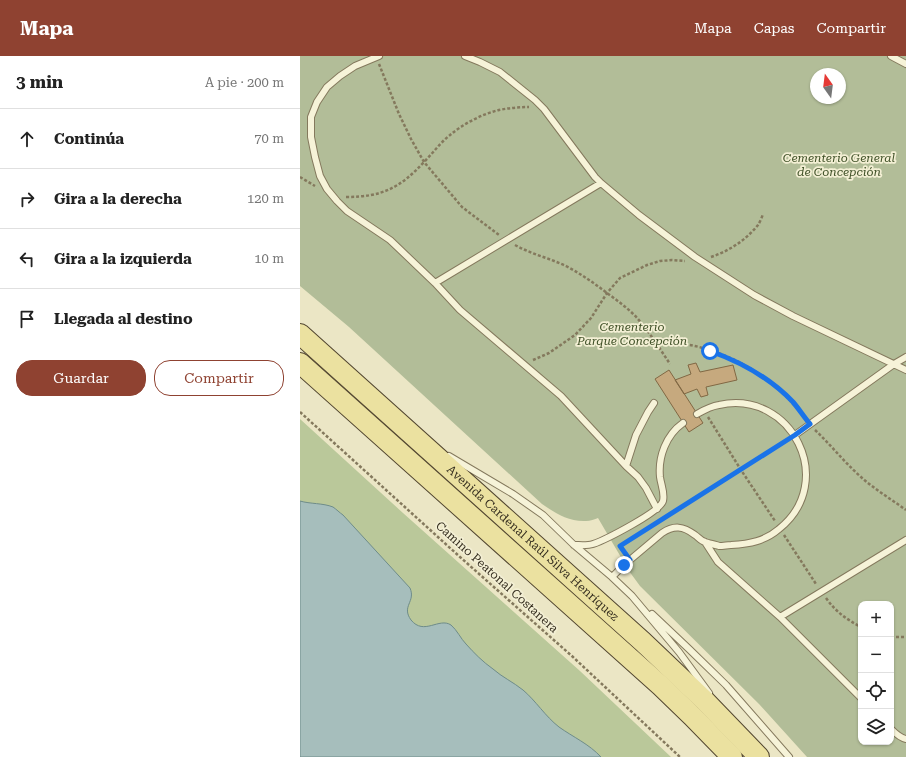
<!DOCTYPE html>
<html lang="es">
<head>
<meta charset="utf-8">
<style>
	:root { --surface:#fff; --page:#f6f6f6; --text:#222; --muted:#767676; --line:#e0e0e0; --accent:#8f4231 }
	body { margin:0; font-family:"Roboto Serif",serif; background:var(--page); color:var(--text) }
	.controls { position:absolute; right:12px; bottom:12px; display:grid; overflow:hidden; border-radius:8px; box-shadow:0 1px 3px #0004 }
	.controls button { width:36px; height:36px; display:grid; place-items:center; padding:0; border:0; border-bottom:1px solid var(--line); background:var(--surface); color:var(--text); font:20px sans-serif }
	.compass { position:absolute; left:510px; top:12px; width:36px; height:36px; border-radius:50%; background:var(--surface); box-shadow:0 1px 3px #0004; rotate:346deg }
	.stop { position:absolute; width:12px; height:12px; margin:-9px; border:3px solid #1a73e8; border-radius:50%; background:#fff }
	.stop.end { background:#1a73e8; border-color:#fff; box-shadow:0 1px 4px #0008 }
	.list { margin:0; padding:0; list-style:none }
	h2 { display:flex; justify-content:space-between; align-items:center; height:52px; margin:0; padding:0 16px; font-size:17px }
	h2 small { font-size:13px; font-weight:400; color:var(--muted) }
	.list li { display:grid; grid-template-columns:26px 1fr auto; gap:12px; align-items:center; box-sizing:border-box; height:60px; padding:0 16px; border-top:1px solid var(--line) }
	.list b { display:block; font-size:15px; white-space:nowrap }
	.list em { font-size:13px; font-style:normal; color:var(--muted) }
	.actions { display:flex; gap:8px; padding:12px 16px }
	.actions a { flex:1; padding:9px 0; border:1px solid var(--accent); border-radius:16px; text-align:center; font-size:14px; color:var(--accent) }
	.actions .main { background:var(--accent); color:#fff }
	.icon { flex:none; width:22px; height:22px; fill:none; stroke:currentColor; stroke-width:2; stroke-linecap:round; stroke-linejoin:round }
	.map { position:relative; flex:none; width:606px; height:701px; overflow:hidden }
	header { display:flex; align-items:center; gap:24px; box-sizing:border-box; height:56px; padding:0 20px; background:var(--accent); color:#fff }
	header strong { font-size:19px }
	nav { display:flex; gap:22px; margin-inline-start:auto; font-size:14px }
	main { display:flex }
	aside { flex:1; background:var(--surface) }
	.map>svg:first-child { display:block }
</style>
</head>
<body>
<header>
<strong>Mapa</strong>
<nav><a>Mapa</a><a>Capas</a><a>Compartir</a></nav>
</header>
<main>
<aside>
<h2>3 min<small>A pie · 200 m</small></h2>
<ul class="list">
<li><svg class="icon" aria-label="ahead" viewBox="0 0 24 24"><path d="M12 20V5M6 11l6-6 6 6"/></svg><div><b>Continúa</b></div><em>70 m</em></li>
<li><svg class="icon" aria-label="right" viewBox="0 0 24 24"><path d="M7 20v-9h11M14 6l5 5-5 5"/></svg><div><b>Gira a la derecha</b></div><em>120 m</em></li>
<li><svg class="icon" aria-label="left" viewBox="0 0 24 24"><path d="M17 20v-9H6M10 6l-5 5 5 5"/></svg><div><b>Gira a la izquierda</b></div><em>10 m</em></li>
<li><svg class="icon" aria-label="arrive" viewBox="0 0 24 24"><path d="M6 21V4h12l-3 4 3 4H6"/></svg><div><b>Llegada al destino</b></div></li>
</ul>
<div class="actions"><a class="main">Guardar</a><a>Compartir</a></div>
</aside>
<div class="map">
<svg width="606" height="701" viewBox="0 0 606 701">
	<rect width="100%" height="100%" fill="#ebe6c5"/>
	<path fill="#bac89a" d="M0,363L103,457L280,615L371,701H0Z"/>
	<path fill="#b2bd98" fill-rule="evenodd" d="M0,0H606V701H507L459,648L340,530L329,515L298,462C295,463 290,465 286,465C269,466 255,457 242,448L49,271L0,230ZM516,18H540V42H516ZM561,548H591V686H561Z"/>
	<path fill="#a6bebc" stroke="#6e8c8a" d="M0,445C10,448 23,447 33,451C36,453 40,457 43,459L110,532C116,546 101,550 111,564C124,580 139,561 151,569C157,574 161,583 166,588C174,597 183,606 193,613C202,621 213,626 223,634C236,645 245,660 259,671C273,681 289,688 301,701H0Z"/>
	<path fill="#c6a97e" stroke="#816844" d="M396,307L400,316L433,309L437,324L406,331L408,339L401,341L397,333L384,338L375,324L391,318L388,309Z
		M369,314L403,367L389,376L355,323Z"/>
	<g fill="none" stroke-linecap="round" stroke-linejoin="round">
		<g stroke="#84795d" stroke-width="8">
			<path id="service" d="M79,0L55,10L40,20L27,31L17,46L11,61V81L15,101L20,120L27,133L37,145L47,155L90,184L135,227L160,254L261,340L326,410
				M165,0L180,6L200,16L235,44L244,53L295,121L301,127
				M591,0L606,8
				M135,227L301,127L339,159L395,201L454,239L493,260L606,314
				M354,347L348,356L336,379L326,410L338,421L346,432L357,453
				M495,379L594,308L606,301
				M149,400L213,438L243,459L274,489L312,521L332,540L379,596L409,637
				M405,486L418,506L480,561L561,642
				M274,489C280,489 287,490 293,488C305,484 360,456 363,445C365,437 361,429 360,421C358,401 366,379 383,367
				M312,521L324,509L362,477C374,469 383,470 395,479C398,481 401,485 405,486C407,487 417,489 419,490C423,490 428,489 431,489C450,488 465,485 479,473C538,426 492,333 419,349C411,350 404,354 397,358
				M352,558L389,593L426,629L489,701
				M480,561L606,484
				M591,673C595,677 600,682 606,683"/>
		</g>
		<g stroke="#524630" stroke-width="22">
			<g id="primary">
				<path id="s1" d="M0,278L343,586L405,645L459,701"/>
				<path d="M0,307L361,630L392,660L432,701"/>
			</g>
		</g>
		<path stroke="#84795d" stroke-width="2.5" stroke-dasharray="3 2" stroke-linecap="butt" d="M79,8L99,58L111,83L124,106L162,151L199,179
			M0,121L15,130
			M46,141C82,141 100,132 124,106C133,97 140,87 150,79C163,68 182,58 199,54C209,52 219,51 229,51
			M215,189C231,198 249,202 266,210C281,218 294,227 307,237C318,245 329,253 338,263C350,277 360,293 370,308
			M411,201C429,195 446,184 458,169C460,166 462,161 463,158
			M355,285C368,287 382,287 395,290C441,301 476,325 505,362
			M233,304L249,297L275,279L291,262L307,237L320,222L347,209L360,205L372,204L385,205
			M0,356L160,501L273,601L380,701
			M408,361L441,414L475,465
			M515,374C531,389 544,406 561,421C574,433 591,443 606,454
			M484,479L516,528
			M320,490L486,385
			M526,542C536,556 546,563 561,571
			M591,581H606"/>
		<use href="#service" stroke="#f6f3d8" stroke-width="6"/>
		<use href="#primary" stroke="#ebe1a0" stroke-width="20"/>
	</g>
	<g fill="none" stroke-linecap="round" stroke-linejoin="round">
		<path stroke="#1a73e8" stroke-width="5" d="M324,509L330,504L320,490L495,379L510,368C504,361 499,353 493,346C470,322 441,306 410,295"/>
	</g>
	<g text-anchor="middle" stroke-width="3.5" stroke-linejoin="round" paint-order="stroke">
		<g font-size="12" font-style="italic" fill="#3f5027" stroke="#f3efd4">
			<text x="539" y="106">Cementerio General<tspan x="539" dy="14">de Concepción</tspan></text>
			<text x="332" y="275">Cementerio<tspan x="332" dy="14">Parque Concepción</tspan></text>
		</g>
		<g font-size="12" fill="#352e1f" stroke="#f3efd4">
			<text dy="4" stroke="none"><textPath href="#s1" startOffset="313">Avenida Cardenal Raúl Silva Henríquez</textPath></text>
			<text transform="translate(197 521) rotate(42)" y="4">Camino Peatonal Costanera</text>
		</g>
	</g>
</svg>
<div class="controls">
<button>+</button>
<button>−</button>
<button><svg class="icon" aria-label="locate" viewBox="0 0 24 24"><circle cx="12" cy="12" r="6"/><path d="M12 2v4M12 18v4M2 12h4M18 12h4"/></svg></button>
<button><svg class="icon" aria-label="layers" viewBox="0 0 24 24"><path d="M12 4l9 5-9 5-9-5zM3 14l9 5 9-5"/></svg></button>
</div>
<svg class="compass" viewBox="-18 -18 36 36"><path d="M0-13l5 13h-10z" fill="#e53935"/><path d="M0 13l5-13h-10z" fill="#767676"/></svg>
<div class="stop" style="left:410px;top:295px"></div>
<div class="stop end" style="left:324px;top:509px"></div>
</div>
</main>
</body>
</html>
